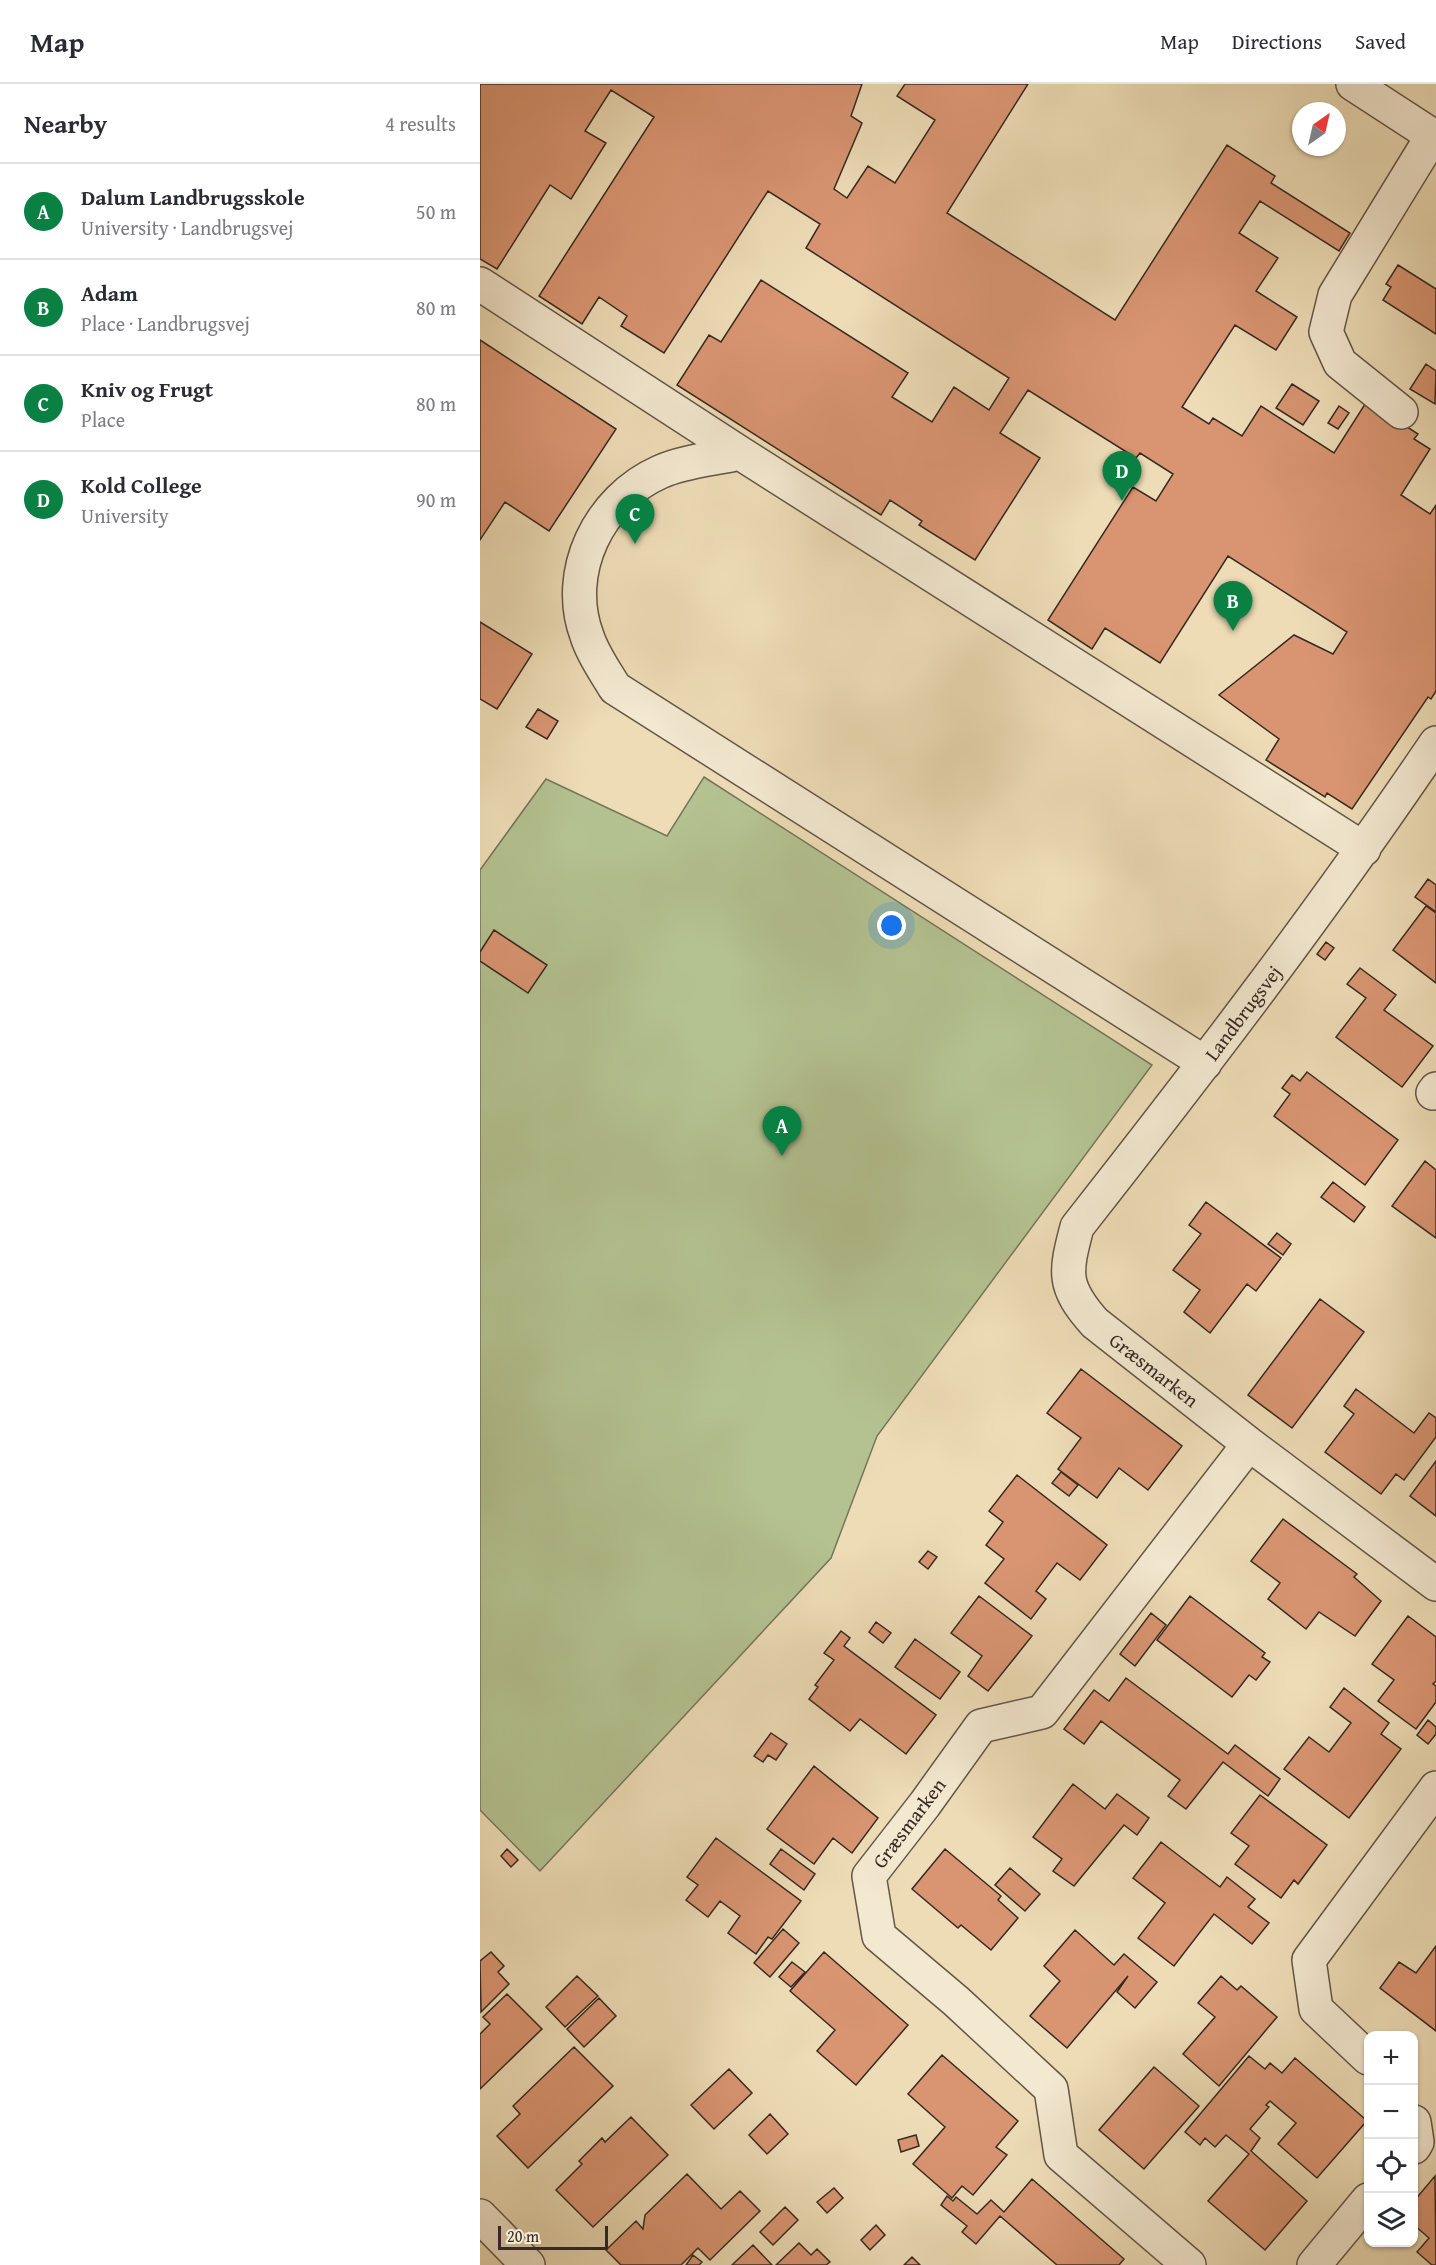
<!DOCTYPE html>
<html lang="en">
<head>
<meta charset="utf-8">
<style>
	:root { --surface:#fff; --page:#f7f7f7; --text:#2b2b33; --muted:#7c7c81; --line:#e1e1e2; --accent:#0b8043 }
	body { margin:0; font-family:"Gentium Book Plus",serif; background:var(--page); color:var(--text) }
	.controls { position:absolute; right:18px; bottom:18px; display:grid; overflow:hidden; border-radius:12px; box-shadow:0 2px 4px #0004 }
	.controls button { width:54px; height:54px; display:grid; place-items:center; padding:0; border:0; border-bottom:2px solid var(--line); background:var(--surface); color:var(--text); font:30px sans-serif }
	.compass { position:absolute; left:812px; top:18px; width:54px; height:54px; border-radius:50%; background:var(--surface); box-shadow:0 2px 4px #0004; rotate:34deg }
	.scale { position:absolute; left:18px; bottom:15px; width:110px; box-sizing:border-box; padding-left:6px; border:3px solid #372a22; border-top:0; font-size:16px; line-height:21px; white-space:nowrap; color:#372a22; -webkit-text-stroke:4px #f3e8d0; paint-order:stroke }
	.you { position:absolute; left:412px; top:842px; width:21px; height:21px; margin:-15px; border:4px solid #fff; border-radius:50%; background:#1a73e8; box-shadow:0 0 0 9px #1a73e833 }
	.badge { display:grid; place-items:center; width:39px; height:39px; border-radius:50%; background:var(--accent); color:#fff; font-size:20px; font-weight:700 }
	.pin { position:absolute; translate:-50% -50px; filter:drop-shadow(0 2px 3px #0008) }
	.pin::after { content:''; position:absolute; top:32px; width:21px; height:18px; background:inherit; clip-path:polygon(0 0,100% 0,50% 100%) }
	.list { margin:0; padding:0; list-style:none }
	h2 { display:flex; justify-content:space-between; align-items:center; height:78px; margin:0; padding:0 24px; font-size:26px }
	h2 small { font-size:20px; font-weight:400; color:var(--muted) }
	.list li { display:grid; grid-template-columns:39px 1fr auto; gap:18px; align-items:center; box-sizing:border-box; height:96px; padding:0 24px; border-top:2px solid var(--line) }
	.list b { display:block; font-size:22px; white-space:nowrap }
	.list p { margin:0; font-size:20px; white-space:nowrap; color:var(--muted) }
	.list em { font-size:20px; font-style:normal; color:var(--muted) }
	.icon { flex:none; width:33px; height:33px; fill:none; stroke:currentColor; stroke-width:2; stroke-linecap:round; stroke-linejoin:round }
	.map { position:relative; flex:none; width:956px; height:2181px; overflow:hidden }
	header { display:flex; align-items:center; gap:36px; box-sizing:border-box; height:84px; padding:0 30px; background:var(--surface); border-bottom:2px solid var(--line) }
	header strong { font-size:28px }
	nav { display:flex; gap:33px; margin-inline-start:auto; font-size:21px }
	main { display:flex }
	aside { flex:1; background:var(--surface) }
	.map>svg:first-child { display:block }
</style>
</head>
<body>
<header>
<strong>Map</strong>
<nav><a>Map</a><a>Directions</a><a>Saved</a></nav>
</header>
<main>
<aside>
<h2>Nearby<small>4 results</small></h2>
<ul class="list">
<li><span class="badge">A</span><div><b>Dalum Landbrugsskole</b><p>University · Landbrugsvej</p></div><em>50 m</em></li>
<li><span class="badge">B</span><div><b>Adam</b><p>Place · Landbrugsvej</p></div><em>80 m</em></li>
<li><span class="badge">C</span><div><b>Kniv og Frugt</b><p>Place</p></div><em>80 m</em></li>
<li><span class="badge">D</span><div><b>Kold College</b><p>University</p></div><em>90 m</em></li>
</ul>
</aside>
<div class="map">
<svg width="956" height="2181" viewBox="0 0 956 2181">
	<rect width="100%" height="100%" fill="#eddcb6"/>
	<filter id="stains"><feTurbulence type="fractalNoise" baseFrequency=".00333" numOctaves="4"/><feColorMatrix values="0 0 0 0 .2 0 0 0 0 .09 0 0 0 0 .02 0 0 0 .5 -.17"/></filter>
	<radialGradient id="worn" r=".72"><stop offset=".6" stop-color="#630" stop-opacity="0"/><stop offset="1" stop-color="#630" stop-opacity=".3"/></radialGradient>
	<path fill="#b4c291" stroke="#76765a" stroke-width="1.5" d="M224,693L672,981L397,1352L351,1474L60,1787L0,1726V786L66,695L187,752Z"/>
	<path fill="#d99572" stroke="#372a22" stroke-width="1.5" d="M0,0H382L371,32L382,39L354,105L367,114L388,82L415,99L455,36L417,12L425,0H548L467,129L635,236L747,61L795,92L791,99L870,149L859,167L780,117L759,149L798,174L776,207L817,233L796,266L755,241L702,323L729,340L733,334L762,352L781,322L854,369L887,317L938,350L934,355L950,365L921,411L950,430L956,421V607L951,615L948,613L872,725L847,709L845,713L786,676L799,655L739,611L814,551L853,570L867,548L748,472L680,579L625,544L612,565L568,536L653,403L676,417L693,390L660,369L656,374L548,306L520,349L560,374L495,476L439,441L442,437L410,416L401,431L197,301L229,251L241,258L281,196L428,289L412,313L452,338L474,303L509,326L529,294L326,164L340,140L288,107L184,269L141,242L147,232L119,213L102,240L59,212L174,33L131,6L105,47L126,59L91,115L70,101L17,185L0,175Z
		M918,181L956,205V250L903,216L911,203L906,200Z
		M0,256L136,345L69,447L25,418L0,456Z
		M946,280L956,287L955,320L930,305Z
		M812,300L839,317L823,341L796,324Z
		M859,322L869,329L858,345L848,339Z
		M0,538L52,570L17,625L0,615Z
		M58,625L78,637L67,655L46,643Z
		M948,795L956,801V828L935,813Z
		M946,822L956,829V899L913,866Z
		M14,846L67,881L48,909L0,877V868Z
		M846,858L854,864L845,876L837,870Z
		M880,884L916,911L904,926L953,962L922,1003L856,953L886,914L867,900Z
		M827,988L918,1056L885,1101L794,1032L810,1010L802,1004L812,991L820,997Z
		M945,1077L956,1086V1154L912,1122Z
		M853,1098L885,1123L874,1138L841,1113Z
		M726,1118L801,1174L776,1207L767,1200L730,1249L704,1228L720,1206L693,1186L721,1150L709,1141Z
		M797,1149L811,1160L803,1171L788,1160Z
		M840,1215L884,1248L812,1344L768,1311Z
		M601,1285L702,1362L668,1406L639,1384L617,1414L578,1385L601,1354L567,1329Z
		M876,1305L934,1349L949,1329L956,1334V1353L924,1396L916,1390L901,1410L845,1368L874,1330L864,1322Z
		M956,1377V1432L930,1412Z
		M581,1388L598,1401L589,1412L572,1399Z
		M537,1391L627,1461L600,1496L577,1479L556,1507L566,1515L551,1535L505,1499L524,1475L506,1461L523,1438L509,1427Z
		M803,1435L877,1490L874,1493L901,1517L875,1552L839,1528L826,1545L788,1515L800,1499L771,1477Z
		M448,1467L457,1473L448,1485L439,1478Z
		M499,1512L552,1552L508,1607L488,1592L502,1572L471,1549Z
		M710,1512L785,1569L782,1573L790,1578L776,1596L769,1591L752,1613L677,1556Z
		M671,1529L686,1541L655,1582L640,1570Z
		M928,1532L956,1553V1597L953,1600L956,1602V1618L936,1645L898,1617L914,1596L892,1580Z
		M396,1538L411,1549L403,1559L389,1548Z
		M361,1547L370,1554L364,1562L456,1631L426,1670L380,1635L370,1647L329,1615L338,1603L335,1601L354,1576L344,1569Z
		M435,1555L480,1588L460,1615L415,1583Z
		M646,1594L748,1670L755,1661L800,1695L788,1712L743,1678L706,1725L688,1712L700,1696L621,1637L604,1660L584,1645L614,1606L629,1617Z
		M864,1604L909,1639L901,1650L921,1665L869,1734L804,1685L829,1653L849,1668L871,1639L850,1623Z
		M948,1636L956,1643V1650L948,1660L937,1651Z
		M291,1649L307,1660L296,1676L288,1671L283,1678L274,1672Z
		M334,1682L398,1734L372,1769L353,1754L334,1780L287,1745Z
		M593,1700L625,1725L637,1710L669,1734L657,1751L644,1741L594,1802L573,1787L582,1775L553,1753Z
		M780,1711L847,1761L818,1800L814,1796L801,1814L755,1780L769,1762L751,1749Z
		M236,1754L321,1817L292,1855L288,1853L276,1870L248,1849L260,1832L240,1817L228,1833L206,1816L218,1801L207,1793Z
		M681,1758L740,1803L747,1793L775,1815L768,1823L789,1839L772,1860L734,1830L694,1882L658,1854L685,1819L653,1794Z
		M27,1765L38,1776L31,1783L21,1772Z
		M301,1765L335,1790L324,1806L290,1780Z
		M465,1765L521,1812L518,1816L538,1834L511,1866L481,1841L478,1844L432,1805Z
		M530,1784L560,1810L545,1827L515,1801Z
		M303,1845L319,1859L290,1893L274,1879Z
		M595,1846L634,1881L644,1870L677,1898L655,1924L637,1908L648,1892L587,1964L550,1932L580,1897L564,1882Z
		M956,1862V1947L900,1904L919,1878L936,1889Z
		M11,1868L24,1882L18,1888L29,1900L1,1928L0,1877Z
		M344,1868L428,1941L376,2001L337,1967L355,1946L310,1907Z
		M312,1878L325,1888L311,1903L299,1893Z
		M97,1892L118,1912L85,1943L66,1923Z
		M741,1892L757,1906L761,1902L797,1933L739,2002L703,1970L735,1933L718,1919Z
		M27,1910L62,1945L0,2005V1950L10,1940L3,1933Z
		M119,1914L136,1932L104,1963L87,1945Z
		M94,1963L133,2002L48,2084L17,2052L40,2030L33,2022Z
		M462,1971L538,2037L516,2063L527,2071L493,2111L482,2102L472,2114L433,2080L465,2043L428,2010Z
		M769,1972L785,1985L790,1979L802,1989L815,1974L885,2035L888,2032V2041L885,2039L837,2094L798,2060L816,2039L790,2017L786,2021L789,2023L770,2045L780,2054L771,2067L827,2117L785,2166L728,2117L769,2070L746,2051L735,2063L725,2054L720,2061L705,2048Z
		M674,1983L719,2022L664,2085L619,2046Z
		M249,1985L272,2009L234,2045L211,2021Z
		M290,2030L308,2050L287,2070L269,2051Z
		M151,2033L188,2071L113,2143L76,2106L102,2080L99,2077L122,2054L125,2058Z
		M436,2051L439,2062L421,2068L418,2056Z
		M207,2090L241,2125L260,2107L280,2127L230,2176L218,2164L201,2181H141L126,2166L156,2137L163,2145L165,2131Z
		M955,2092L956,2181H952L937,2168L949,2154L934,2141V2117Z
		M552,2095L644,2175L639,2181H577L520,2132L496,2160L482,2148L487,2142L461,2121L467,2112L473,2117L476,2113L497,2130L511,2116L524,2128Z
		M354,2104L363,2114L347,2129L337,2118Z
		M305,2123L318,2136L293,2161L280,2148Z
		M396,2141L405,2151L390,2166L381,2156Z
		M319,2159L331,2171L337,2165L350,2178L346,2181H296Z
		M273,2161L292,2181H252Z
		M213,2171L222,2178L219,2181H206Z
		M432,2173L440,2181H424Z"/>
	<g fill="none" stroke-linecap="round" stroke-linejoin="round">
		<g stroke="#645647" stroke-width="36">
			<path id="minor" d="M873,0L956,54
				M0,200L260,369L884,765
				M921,328L860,279L846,248L855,211L953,51
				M260,369C235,375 204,377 180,388C119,415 83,488 107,552C113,571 125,587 135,604L725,979
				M956,659C843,826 721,985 597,1143C585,1189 582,1202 615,1239L769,1360L956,1500
				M953,1009L956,1005
				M888,1974L836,1925L829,1876L956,1704
				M934,2038L937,2058L934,2063
				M0,2132L48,2181
				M709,2181L581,2071L571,2005L476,1917L399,1852L389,1792L445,1720L501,1642L562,1628L769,1360
				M834,2181L888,2116"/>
		</g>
		<use href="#minor" stroke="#f3e8d0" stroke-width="33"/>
	</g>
	<g text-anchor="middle" stroke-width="4.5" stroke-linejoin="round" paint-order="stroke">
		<g font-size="20" fill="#372a22" stroke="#f3e8d0">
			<text transform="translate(763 929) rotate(-53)" y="7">Landbrugsvej</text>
			<text transform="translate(674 1286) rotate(38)" y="7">Græsmarken</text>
			<text transform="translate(429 1739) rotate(-53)" y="7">Græsmarken</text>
		</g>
	</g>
	<rect width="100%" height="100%" filter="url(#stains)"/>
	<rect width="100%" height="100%" fill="url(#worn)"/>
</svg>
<div class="controls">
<button>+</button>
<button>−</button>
<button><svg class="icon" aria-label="locate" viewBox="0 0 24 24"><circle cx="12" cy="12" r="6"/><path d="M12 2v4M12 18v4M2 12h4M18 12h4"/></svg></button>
<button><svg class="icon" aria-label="layers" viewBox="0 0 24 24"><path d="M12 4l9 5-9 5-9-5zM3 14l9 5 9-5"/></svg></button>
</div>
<svg class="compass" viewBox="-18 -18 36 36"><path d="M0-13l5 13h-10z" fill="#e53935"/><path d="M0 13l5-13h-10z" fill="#7c7c81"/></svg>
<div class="scale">20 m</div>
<div class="you"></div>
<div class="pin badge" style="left:302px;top:1072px">A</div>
<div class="pin badge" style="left:753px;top:547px">B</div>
<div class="pin badge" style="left:155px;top:460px">C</div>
<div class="pin badge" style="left:642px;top:417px">D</div>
</div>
</main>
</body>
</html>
